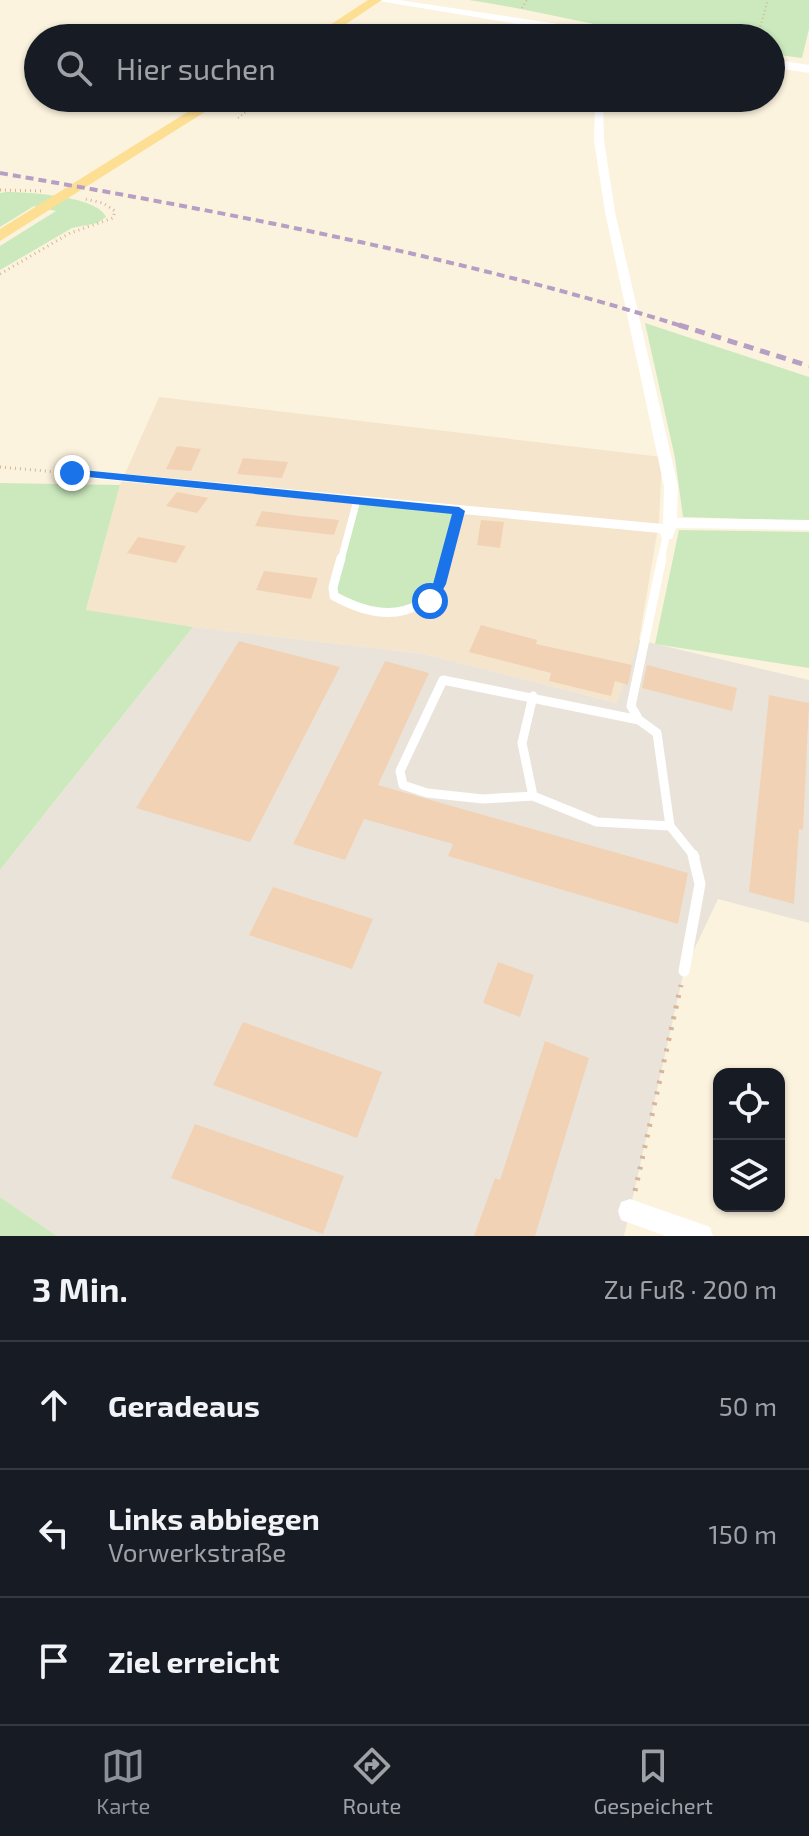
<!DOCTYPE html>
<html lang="de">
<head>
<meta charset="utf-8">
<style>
	:root { --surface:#171b24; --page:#20242c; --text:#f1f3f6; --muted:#9ea1a6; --line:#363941; --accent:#8c9099 }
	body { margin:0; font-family:"Exo 2",sans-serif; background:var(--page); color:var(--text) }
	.controls { position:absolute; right:24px; bottom:24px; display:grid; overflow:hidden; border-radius:16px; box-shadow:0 2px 6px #0004 }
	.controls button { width:72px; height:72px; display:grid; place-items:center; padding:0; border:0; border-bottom:2px solid var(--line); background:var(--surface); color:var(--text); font:40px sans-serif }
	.stop { position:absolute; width:24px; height:24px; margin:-18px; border:6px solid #1a73e8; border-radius:50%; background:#fff }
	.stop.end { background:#1a73e8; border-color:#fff; box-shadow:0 2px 8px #0008 }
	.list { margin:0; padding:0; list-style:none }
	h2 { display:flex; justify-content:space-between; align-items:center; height:104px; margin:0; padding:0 32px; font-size:34px }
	h2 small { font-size:26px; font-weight:400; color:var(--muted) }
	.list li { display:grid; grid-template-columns:52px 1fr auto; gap:24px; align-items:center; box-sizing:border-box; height:128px; padding:0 32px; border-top:2px solid var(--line) }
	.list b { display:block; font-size:30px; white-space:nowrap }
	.list p { margin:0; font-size:26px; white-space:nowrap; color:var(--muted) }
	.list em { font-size:26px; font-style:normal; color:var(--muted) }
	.icon { flex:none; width:44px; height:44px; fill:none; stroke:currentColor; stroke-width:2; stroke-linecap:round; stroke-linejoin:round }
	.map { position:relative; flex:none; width:809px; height:1236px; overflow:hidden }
	.search { position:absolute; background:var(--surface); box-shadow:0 2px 6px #0004; left:24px; right:24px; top:24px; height:88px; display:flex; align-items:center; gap:20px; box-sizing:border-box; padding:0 28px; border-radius:44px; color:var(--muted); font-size:30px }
	.sheet { height:488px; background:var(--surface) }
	nav { display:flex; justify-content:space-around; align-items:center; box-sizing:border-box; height:112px; border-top:2px solid var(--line); background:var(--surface); font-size:22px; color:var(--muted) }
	nav a { display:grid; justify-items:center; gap:4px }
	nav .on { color:var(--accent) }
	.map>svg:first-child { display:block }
</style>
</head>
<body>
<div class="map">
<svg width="809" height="1236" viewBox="0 0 809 1236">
	<rect width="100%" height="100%" fill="#fcf3de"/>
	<path fill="#f4e5cc" d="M159,397L662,457L659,522L639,640L618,703L424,654L193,627L86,611L120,485Z"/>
	<path fill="#eae3da" d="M193,627L424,654L617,703L639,640L809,680V923L718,899L684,971L624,1236H57L0,1197V870Z"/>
	<path fill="#cbe9bd" d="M469,0H809V29L802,58L771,54V38C739,38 705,41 673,37C604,29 537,10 469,0Z
		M6,192C26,192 98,196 106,217L97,223L72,228L0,270V246L56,211L34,206L0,227V193Z
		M645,323L809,377V521L683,517L675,458Z
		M0,483L120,485L86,610L193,627L0,870Z
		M357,500L459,511C450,544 446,611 401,613C381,614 354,601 334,596Z
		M679,530L809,532V668L655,644Z
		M0,1197L57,1236H0Z"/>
	<path fill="#f2d2b5" d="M177,446L201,449L191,471L166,469Z
		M243,458L265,460L288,462L282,478L237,474Z
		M177,492L208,498L197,513L166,506Z
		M262,511L300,516L339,520L334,535L255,526Z
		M481,520L504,522L500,548L477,545Z
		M138,537L186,546L176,563L127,553Z
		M264,571L318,578L311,599L256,590Z
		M481,625L537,640L536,644L632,665L628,685L615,681L611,696L549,681L551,673L469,652Z
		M239,641L340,667L250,842L136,808Z
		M385,661L429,673L378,785L688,873L678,924L448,856L453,844L364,819L345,860L293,844Z
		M647,665L737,688L732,711L642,688Z
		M769,695L809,703L803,830L799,829L794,904L749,892Z
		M273,887L373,919L352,969L249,935Z
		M498,962L534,975L520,1017L483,1003Z
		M243,1022L382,1072L357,1138L213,1085Z
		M545,1041L589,1058L535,1236H474L495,1178L500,1180Z
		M195,1124L344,1176L323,1234L171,1178Z"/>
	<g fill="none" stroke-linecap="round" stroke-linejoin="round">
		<path stroke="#d6b699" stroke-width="2" stroke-dasharray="1 3" stroke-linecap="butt" d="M522,8L527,0
			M636,33L665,38
			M757,38L768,0
			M238,118L264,98"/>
		<path stroke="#d6b699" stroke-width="3" stroke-dasharray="1 4" stroke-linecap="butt" d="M0,190L41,191
			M0,274L70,233L113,218L115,211L103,203L85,199
			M0,467L57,472"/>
		<path stroke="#d6b699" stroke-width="5" stroke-dasharray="3 8" stroke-linecap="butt" d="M635,1191L681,985"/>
		<path stroke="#fff" stroke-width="7" d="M341,560L357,500
			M448,560L459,511
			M661,560L666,537"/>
		<path stroke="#fff" stroke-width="9" d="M341,558L333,587L334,596C385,624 433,619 448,558
			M662,558L631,706L639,720L657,733L670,826L695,857
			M533,696L522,743L533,796
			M639,720L443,680L400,771L403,785L427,793L483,799L533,796L597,822L670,826"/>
		<path stroke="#fff" stroke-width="11" d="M684,971L700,884L693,855"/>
		<path fill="#fff" fill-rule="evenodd" d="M595,98H603L604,140L615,212L678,486L677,518L809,520V530L676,528L672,539H662L660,533L67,476L65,473L67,470L72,469L663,524L664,486L605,212L594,140Z
			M630,1199L710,1227L713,1236H666L621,1220L618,1211L621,1202Z"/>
		<path fill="#fff" fill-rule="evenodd" d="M373,0H399L624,34L630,38H601Z
			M771,59L809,65V73L771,67Z"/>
		<path fill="#fddf94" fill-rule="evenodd" d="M368,0H382L325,38H310Z
			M210,98H227L0,241V229Z"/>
		<path stroke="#b69ec4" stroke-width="4" stroke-dasharray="8 5" stroke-linecap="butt" d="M0,173C231,213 461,257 685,327"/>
		<path stroke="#b69ec4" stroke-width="5" stroke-dasharray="10 7" stroke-linecap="butt" d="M679,325L809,366"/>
	</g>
	<path fill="#1a73e8" d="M72,469L459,507L465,511L446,584L435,604L430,606L424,601L433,584L452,514L68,475L67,473Z"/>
</svg>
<div class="controls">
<button><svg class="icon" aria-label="locate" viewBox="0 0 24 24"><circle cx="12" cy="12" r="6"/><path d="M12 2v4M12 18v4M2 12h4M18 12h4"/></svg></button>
<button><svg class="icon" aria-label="layers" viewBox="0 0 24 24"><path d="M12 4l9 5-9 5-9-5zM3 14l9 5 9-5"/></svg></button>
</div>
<div class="stop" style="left:430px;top:601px"></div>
<div class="stop end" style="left:72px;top:473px"></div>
<div class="search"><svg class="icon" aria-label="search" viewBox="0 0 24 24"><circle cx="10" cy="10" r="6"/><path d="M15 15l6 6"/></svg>Hier suchen</div>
</div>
<section class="sheet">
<h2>3 Min.<small>Zu Fuß · 200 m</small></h2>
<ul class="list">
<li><svg class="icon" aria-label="ahead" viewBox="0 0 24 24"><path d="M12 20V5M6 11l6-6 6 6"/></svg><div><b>Geradeaus</b></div><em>50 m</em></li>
<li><svg class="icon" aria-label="left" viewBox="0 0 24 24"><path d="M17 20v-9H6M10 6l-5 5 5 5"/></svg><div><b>Links abbiegen</b><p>Vorwerkstraße</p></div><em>150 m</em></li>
<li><svg class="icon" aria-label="arrive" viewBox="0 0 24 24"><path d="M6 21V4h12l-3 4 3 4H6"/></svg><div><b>Ziel erreicht</b></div></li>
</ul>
</section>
<nav>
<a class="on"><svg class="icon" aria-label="map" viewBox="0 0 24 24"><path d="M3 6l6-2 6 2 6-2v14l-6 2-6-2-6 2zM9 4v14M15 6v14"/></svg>Karte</a>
<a><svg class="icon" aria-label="directions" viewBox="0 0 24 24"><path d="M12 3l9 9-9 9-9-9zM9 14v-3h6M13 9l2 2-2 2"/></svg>Route</a>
<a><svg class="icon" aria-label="saved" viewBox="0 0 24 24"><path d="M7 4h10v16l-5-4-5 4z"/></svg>Gespeichert</a>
</nav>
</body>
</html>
